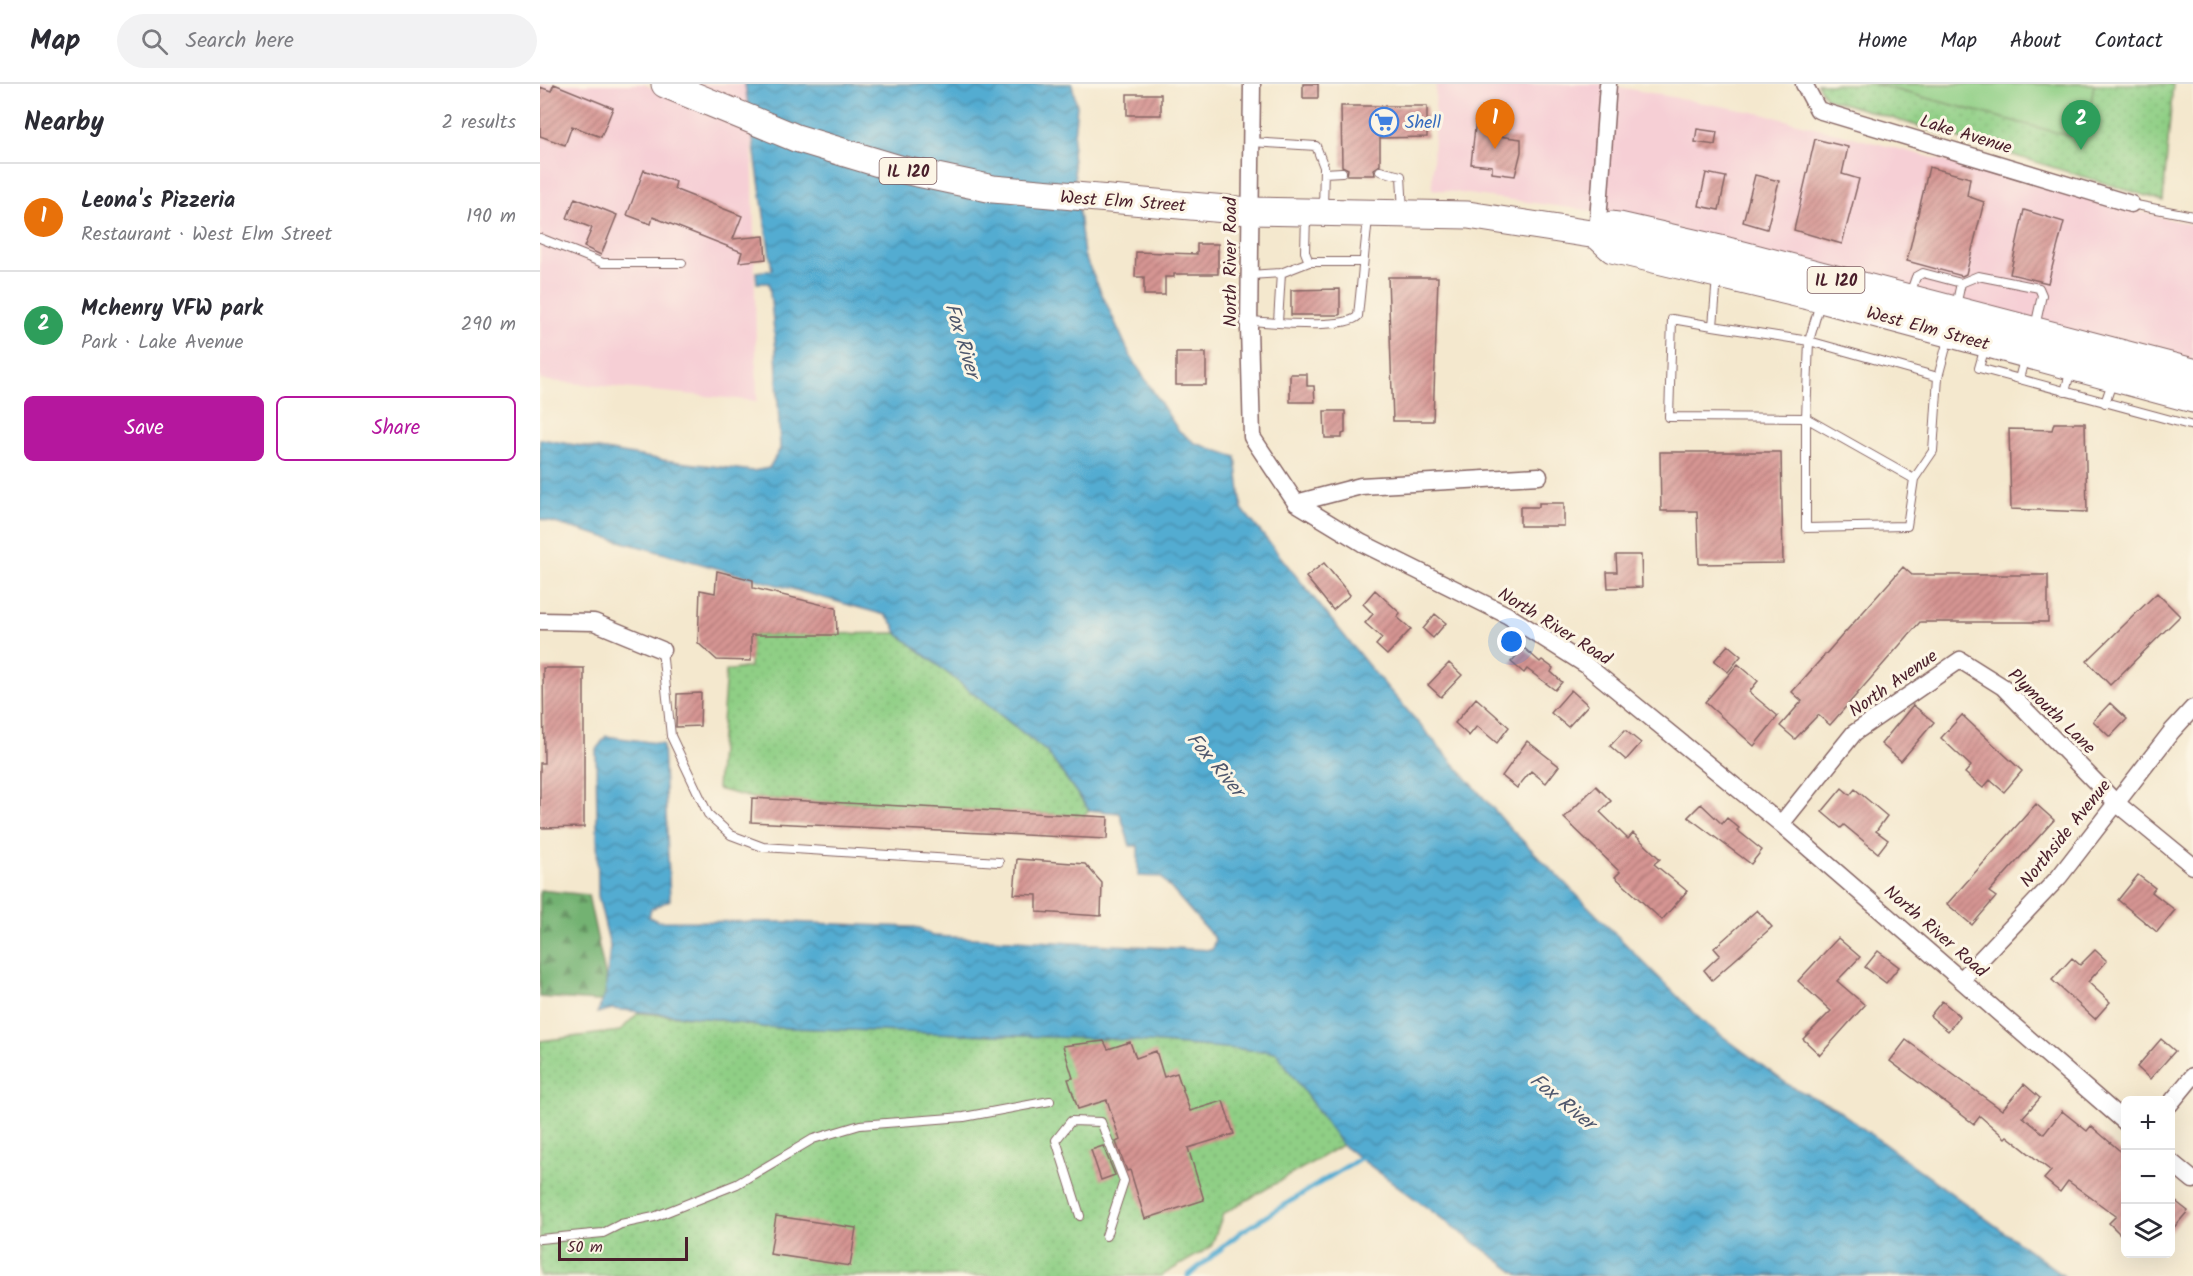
<!DOCTYPE html>
<html lang="en">
<head>
<meta charset="utf-8">
<style>
	:root { --surface:#fff; --page:#f2f2f3; --text:#2b2b33; --muted:#7c7c81; --line:#e1e1e2; --accent:#b5179e }
	body { margin:0; font-family:Kalam,sans-serif; background:var(--page); color:var(--text) }
	.controls { position:absolute; right:18px; bottom:18px; display:grid; overflow:hidden; border-radius:9px; box-shadow:0 6px 24px #0002 }
	.controls button { width:54px; height:54px; display:grid; place-items:center; padding:0; border:0; border-bottom:2px solid var(--line); background:var(--surface); color:var(--text); font:30px sans-serif }
	.scale { position:absolute; left:18px; bottom:15px; width:130px; box-sizing:border-box; padding-left:6px; border:3px solid #4a1f2b; border-top:0; font-size:16px; line-height:21px; white-space:nowrap; color:#4a1f2b; -webkit-text-stroke:4px #fcf5e5; paint-order:stroke }
	.you { position:absolute; left:972px; top:558px; width:21px; height:21px; margin:-15px; border:4px solid #fff; border-radius:50%; background:#1a73e8; box-shadow:0 0 0 9px #1a73e833 }
	.badge { display:grid; place-items:center; width:39px; height:39px; border-radius:50%; background:var(--accent); color:#fff; font-size:20px; font-weight:700 }
	.pin { position:absolute; translate:-50% -50px; filter:drop-shadow(0 2px 3px #0008) }
	.pin::after { content:''; position:absolute; top:32px; width:21px; height:18px; background:inherit; clip-path:polygon(0 0,100% 0,50% 100%) }
	.list { margin:0; padding:0; list-style:none }
	h2 { display:flex; justify-content:space-between; align-items:center; height:78px; margin:0; padding:0 24px; font-size:26px }
	h2 small { font-size:20px; font-weight:400; color:var(--muted) }
	.list li { display:grid; grid-template-columns:39px 1fr auto; gap:18px; align-items:center; box-sizing:border-box; height:108px; padding:0 24px; border-top:2px solid var(--line) }
	.list b { display:block; font-size:22px; white-space:nowrap }
	.list p { margin:0; font-size:20px; white-space:nowrap; color:var(--muted) }
	.list em { font-size:20px; font-style:normal; color:var(--muted) }
	.actions { display:flex; gap:12px; padding:18px 24px }
	.actions a { flex:1; padding:14px 0; border:2px solid var(--accent); border-radius:9px; text-align:center; font-size:21px; color:var(--accent) }
	.actions .main { background:var(--accent); color:#fff }
	.icon { flex:none; width:33px; height:33px; fill:none; stroke:currentColor; stroke-width:2; stroke-linecap:round; stroke-linejoin:round }
	.map { position:relative; flex:none; width:1653px; height:1192px; overflow:hidden }
	header { display:flex; align-items:center; gap:36px; box-sizing:border-box; height:84px; padding:0 30px; background:var(--surface); border-bottom:2px solid var(--line) }
	header strong { font-size:28px }
	nav { display:flex; gap:33px; margin-inline-start:auto; font-size:21px }
	.search { width:420px; height:54px; background:var(--page); display:flex; align-items:center; gap:15px; box-sizing:border-box; padding:0 21px; border-radius:33px; color:var(--muted); font-size:22px }
	main { display:flex }
	aside { flex:1; background:var(--surface) }
	.map>svg:first-child { display:block }
</style>
</head>
<body>
<header>
<strong>Map</strong>
<div class="search"><svg class="icon" aria-label="search" viewBox="0 0 24 24"><circle cx="10" cy="10" r="6"/><path d="M15 15l6 6"/></svg>Search here</div>
<nav><a>Home</a><a>Map</a><a>About</a><a>Contact</a></nav>
</header>
<main>
<aside>
<h2>Nearby<small>2 results</small></h2>
<ul class="list">
<li><span class="badge" style="background:#e8710a">1</span><div><b>Leona's Pizzeria</b><p>Restaurant · West Elm Street</p></div><em>190 m</em></li>
<li><span class="badge" style="background:#2e9e5b">2</span><div><b>Mchenry VFW park</b><p>Park · Lake Avenue</p></div><em>290 m</em></li>
</ul>
<div class="actions"><a class="main">Save</a><a>Share</a></div>
</aside>
<div class="map">
<svg width="1653" height="1192" viewBox="0 0 1653 1192">
	<defs>
		<pattern id="grass-dots" width="8" height="8" patternUnits="userSpaceOnUse" patternTransform="scale(1.5)"><rect width="8" height="8" fill="#8fcf85"/><path d="M2 2h.1M6 6h.1" fill="none" stroke="#7db173" stroke-width="1.8" stroke-linecap="round"/></pattern>
		<pattern id="forest-firs" width="22" height="20" patternUnits="userSpaceOnUse" patternTransform="scale(1.5)"><rect width="22" height="20" fill="#73b272"/><path d="M5 1l3.5 6h-7zM16 11l3.5 6h-7z" fill="#60905e"/></pattern>
		<pattern id="water-waves" width="16" height="10" patternUnits="userSpaceOnUse" patternTransform="scale(1.5)"><rect width="16" height="10" fill="#53acd1"/><path d="M0 5q4-4 8 0t8 0" fill="none" stroke="#478baa"/></pattern>
		<pattern id="building-hatch" width="6" height="6" patternUnits="userSpaceOnUse" patternTransform="scale(1.5)"><rect width="6" height="6" fill="#d69593"/><path d="M-1 1l2-2M0 6l6-6M5 7l2-2" fill="none" stroke="#b07978"/></pattern>
	</defs>
	<rect width="100%" height="100%" fill="#fcf5e5"/>
	<filter id="ink" filterUnits="userSpaceOnUse"><feTurbulence type="fractalNoise" baseFrequency=".0167" numOctaves="2"/><feDisplacementMap in="SourceGraphic" scale="12" xChannelSelector="R" yChannelSelector="G"/><feConvolveMatrix kernelMatrix="1 2 1 2 8 2 1 2 1" color-interpolation-filters="sRGB"/></filter>
	<filter id="wash" filterUnits="userSpaceOnUse"><feTurbulence type="fractalNoise" baseFrequency=".008" numOctaves="4" result="noise"/><feDisplacementMap in="SourceGraphic" scale="24" xChannelSelector="R" yChannelSelector="G"/><feGaussianBlur stdDeviation="1.35" result="paint"/><feColorMatrix in="noise" values="0 0 0 0 0 0 0 0 0 0 0 0 0 0 0 0 0 1.4 0 .05"/><feComposite in="paint" operator="in"/></filter>
	<g filter="url(#wash)">
		<rect width="100%" height="100%" fill="#f4e8ce"/>
		<path fill="#f6cfd5" d="M0,0H103L212,42L217,317L0,296Z
			M134,0H205L209,29Z
			M896,0H1063L1223,30L1653,141V284L1046,126L892,105Z"/>
		<path fill="url(#grass-dots)" stroke="#6c7758" stroke-width="1.5" d="M1277,0H1633L1623,117L1286,14Z
			M357,549L507,668L549,726L543,732L212,714L177,705L186,587L210,583L211,551Z
			M98,929L175,935L222,943L570,955L736,968L802,1061L683,1130L671,1163L621,1192H0V957L80,947Z"/>
		<path fill="url(#forest-firs)" stroke="#5e684e" stroke-width="1.5" d="M0,806L48,811L71,918L0,913Z"/>
		<path fill="#8fcf85" stroke="#6c7758" stroke-width="1.5" d="M1334,0H1554L1547,46L1530,52Z"/>
		<path fill="url(#water-waves)" stroke="#4e667e" stroke-width="1.5" d="M205,0H532L537,22L532,70L544,171L591,273L638,346L655,359L696,373L702,425L832,586L970,744L1162,937L1250,1002L1295,1024L1524,1192H980L802,1061L736,968L570,955L222,943L175,935L72,925L57,929L65,911L70,862L58,812L56,666L66,652L123,660L130,816L111,825L109,833L118,837L247,838L371,843L380,844L392,852L672,866L675,855L621,793L598,792V762H590L580,729L549,726L507,668L357,549L354,541L345,531L0,435V355L123,376L213,387L229,384L240,365L236,266L229,199H217L216,188L232,186Z"/>
		<g fill="none" stroke-linecap="round" stroke-linejoin="round">
			<path stroke="#53acd1" stroke-width="5" d="M648,1192L701,1148L820,1074"/>
		</g>
		<g id="blocks">
			<path fill="url(#building-hatch)" d="M14,0L73,24L61,53L32,42L25,61L0,52V3L11,7Z
				M763,0H778V14H763Z
				M587,10H621V31H587Z
				M801,22H887V53L840,54V81L834,85L835,91H807L808,85L802,82Z
				M936,35L959,37L958,52L981,55V68L975,92L952,89V82L931,80Z
				M1157,45L1177,48L1175,61L1155,58Z
				M1275,55L1308,63L1302,90L1319,95L1302,160L1254,146Z
				M1389,83L1430,94L1427,112L1444,118L1426,190L1422,192L1367,177Z
				M104,86L136,98L134,105L202,132L193,155L224,152L226,175L199,178L202,168L113,133L111,140L87,131Z
				M1166,89L1186,93L1179,126L1159,122Z
				M1215,91L1239,97L1227,145L1203,138Z
				M35,114L77,131L61,171L44,163L52,144L27,134Z
				M1484,126L1524,138L1508,199L1470,190Z
				M657,160H678V190H634V193H625V211H604V193H595L596,168L657,170Z
				M848,193H898L893,337H853Z
				M800,205V231H751V206Z
				M636,269H666V301H636Z
				M750,290H767V302H774L775,318H750Z
				M784,327H805V349L802,350V354H785Z
				M1514,339H1545L1547,428L1471,425L1469,345L1512,346Z
				M1120,368H1241L1243,479L1159,480L1157,427H1121Z
				M999,419H1024V442H980V423H999Z
				M1076,471H1101L1102,503L1068,504L1067,488H1077Z
				M784,479L810,511L793,526L766,493Z
				M1363,483L1372,491H1508V538H1380L1290,641L1278,631L1255,655L1240,642L1262,617L1252,608Z
				M177,487L213,496V504L296,524L297,551H211V577L177,576L158,559L160,506L175,509Z
				M835,506L860,529L857,533L871,545L847,571L836,561L842,554L825,539L833,530L823,520Z
				M1617,509L1640,532L1570,601L1547,577Z
				M895,530L906,539L893,554L883,545Z
				M1188,561L1201,572L1188,588L1174,577Z
				M984,564L1000,578L1002,576L1013,584L1011,588L1022,598L1015,606L987,585L984,589L971,578Z
				M909,579L922,591L901,613L888,601Z
				M1198,580L1218,597L1209,608L1238,632L1214,662L1165,618Z
				M3,584H44V743L0,744V679H4Z
				M1031,606L1048,621L1028,643L1011,629Z
				M161,609L160,642L136,643L137,610Z
				M936,614L969,643L957,659L937,642L929,652L915,639Z
				M1570,619L1587,635L1570,653L1553,637Z
				M1373,621L1394,638L1361,677L1341,660Z
				M1422,631L1482,687L1464,708L1450,696L1443,704L1425,689L1431,682L1401,654Z
				M1085,646L1101,659L1086,676L1070,662Z
				M987,657L1019,682L1006,699L991,687L977,704L962,692Z
				M1056,702L1071,717L1060,728L1088,755L1093,749L1120,775L1114,780L1147,807L1122,836L1075,793L1080,788L1024,734Z
				M1302,704L1310,711L1315,705L1347,732L1336,747L1348,756L1338,769L1304,741L1301,744L1282,728Z
				M212,714L568,733L567,755L211,738Z
				M1161,720L1182,740L1187,734L1199,744L1197,746L1222,766L1211,780L1148,733Z
				M1496,720L1514,736L1449,808L1456,813L1432,841L1407,820Z
				M477,775L545,780L562,799L561,832L497,828V811L474,810Z
				M1598,791L1615,804L1612,808L1635,826L1617,848L1578,816Z
				M1217,826L1232,843L1172,896L1164,886L1180,871L1174,864Z
				M1298,854L1320,873L1297,897L1325,921L1280,971L1263,955L1291,927L1258,897Z
				M1555,866L1567,877L1548,898L1570,918L1555,935L1512,896L1532,874L1540,881Z
				M1338,867L1359,883L1346,899L1325,883Z
				M1402,917L1420,932L1408,947L1390,932Z
				M1621,955L1635,967L1610,995L1597,983Z
				M1366,956L1462,1026L1484,1000L1500,1014L1483,1033L1504,1050L1522,1027L1547,1047L1551,1042L1586,1072V1156L1569,1139L1576,1132L1528,1097L1520,1108L1504,1095L1511,1087L1467,1052L1465,1054L1440,1032L1434,1040L1350,977Z
				M564,957L568,965L590,958L596,974L616,967L624,993L637,989L650,1027L683,1017L694,1050L648,1064L664,1116L605,1135L590,1086L587,1087L576,1058L580,1056L567,1016L538,1025L528,995L533,994L523,962Z
				M563,1062L575,1091L561,1096L551,1066Z
				M1630,1113L1648,1127L1630,1148Z
				M236,1132L316,1144L310,1182L230,1170Z"/>
		</g>
	</g>
	<g filter="url(#ink)">
		<use href="#blocks" fill-opacity="0" stroke="#866564" stroke-width="1.5"/>
		<g fill="none" stroke-linecap="round" stroke-linejoin="round">
			<g stroke="#866564" stroke-width="10">
				<path id="lane" d="M711,58L776,62L784,83L783,126
					M840,87L861,92L863,127
					M784,89L802,88
					M1591,120L1653,132
					M766,131L765,168L769,178
					M0,154L63,179H142
					M709,191L741,189L769,178H823
					M1177,193L1173,242L1132,235L1129,333L1266,334L1269,257L1280,219
					M1370,210L1376,193L1383,189L1421,199L1438,192L1499,204L1502,211L1495,243
					M1416,222L1421,199
					M709,237C731,238 804,246 818,232L828,134
					M738,238L741,189
					M1173,242L1269,257L1398,293L1409,252
					M1445,263L1439,284L1653,342
					M1479,295L1485,272
					M1525,308L1531,285
					M1565,319L1573,296
					M1374,395L1266,334V444L1367,442L1374,395L1393,367L1398,293
					M122,566L131,652L168,730L191,751L223,763L459,778
					M540,1132L516,1056L531,1037L561,1038L584,1097L566,1152
					M0,1155L63,1149L81,1140L114,1133L197,1100L273,1055L320,1041L424,1033L510,1017"/>
			</g>
			<g stroke="#866564" stroke-width="19">
				<path id="street" d="M712,0L709,244L712,353L756,419L822,459L967,531L1046,581L1241,740L1586,1039
					M1264,0L1278,26L1591,120
					M1057,151L1068,0
					M756,419L821,402L999,392
					M0,537L54,538L122,566
					M1241,740L1314,649L1420,576L1463,603L1575,718L1653,782
					M1422,895L1519,793L1632,647L1653,624
					M1630,1020L1653,992
					M1630,1077L1653,1096"/>
			</g>
			<g stroke="#866564" stroke-width="29">
				<path id="primary" d="M125,0L256,54L359,85L453,105L709,127L928,131L1057,151L1072,165L1281,215L1653,315
					M1057,151L1072,141L1079,142L1184,166L1653,288"/>
			</g>
			<use href="#lane" stroke="#fff" stroke-width="8"/>
			<use href="#street" stroke="#fff" stroke-width="16"/>
			<use href="#primary" stroke="#fff" stroke-width="27"/>
		</g>
	</g>
	<defs>
		<g id="supermarket-ring" transform="scale(1.5)"><circle r="9.5" fill="#fcf5e5" stroke="#3f7fe0" stroke-width="1.5"/><path d="M-6-5.5h2.5l.6 2H6L4.5 2H-2.5L-4.4-4H-6ZM-1.5 3.2a1.3 1.3 0 1 0 .1 0ZM3 3.2a1.3 1.3 0 1 0 .1 0Z" fill="#3f7fe0"/></g>
	</defs>
	<g fill-rule="evenodd">
		<use href="#supermarket-ring" x="844" y="38"/>
	</g>
	<g text-anchor="middle" stroke-width="6" stroke-linejoin="round" paint-order="stroke">
		<g fill="#fcf5e5" stroke="#7f5f63" stroke-width="1.5">
			<rect x="339.5" y="74" width="57" height="26" rx="4.5"/>
			<rect x="1267.5" y="183" width="57" height="26" rx="4.5"/>
		</g>
		<g font-size="16" font-weight="bold" fill="#4a1f2b">
			<text x="368" y="93">IL 120</text>
			<text x="1296" y="202">IL 120</text>
		</g>
		<g font-size="18" fill="#366cbe" stroke="#fcf5e5" text-anchor="start">
			<text x="865" y="44">Shell</text>
		</g>
		<g font-size="18" fill="#4a1f2b" stroke="#fcf5e5">
			<text transform="translate(1426 50) rotate(17)" y="6">Lake Avenue</text>
			<text transform="translate(583 117) rotate(4)" y="6">West Elm Street</text>
			<text transform="translate(690 178) rotate(-90)" y="6">North River Road</text>
			<text transform="translate(1388 244) rotate(15)" y="6">West Elm Street</text>
			<text transform="translate(1015 542) rotate(32)" y="6">North River Road</text>
			<text transform="translate(1353 599) rotate(-35)" y="6">North Avenue</text>
			<text transform="translate(1512 627) rotate(44)" y="6">Plymouth Lane</text>
			<text transform="translate(1525 749) rotate(-51)" y="6">Northside Avenue</text>
			<text transform="translate(1396 847) rotate(41)" y="6">North River Road</text>
		</g>
		<g font-size="20" font-style="italic" fill="#4e576d" stroke="#fcf5e5">
			<text transform="translate(423 256) rotate(73)" y="7">Fox River</text>
			<text transform="translate(676 680) rotate(50)" y="7">Fox River</text>
			<text transform="translate(1023 1017) rotate(39)" y="7">Fox River</text>
		</g>
	</g>
</svg>
<div class="controls">
<button>+</button>
<button>−</button>
<button><svg class="icon" aria-label="layers" viewBox="0 0 24 24"><path d="M12 4l9 5-9 5-9-5zM3 14l9 5 9-5"/></svg></button>
</div>
<div class="scale">50 m</div>
<div class="you"></div>
<div class="pin badge" style="left:955px;top:65px;background:#e8710a">1</div>
<div class="pin badge" style="left:1541px;top:66px;background:#2e9e5b">2</div>
</div>
</main>
</body>
</html>
